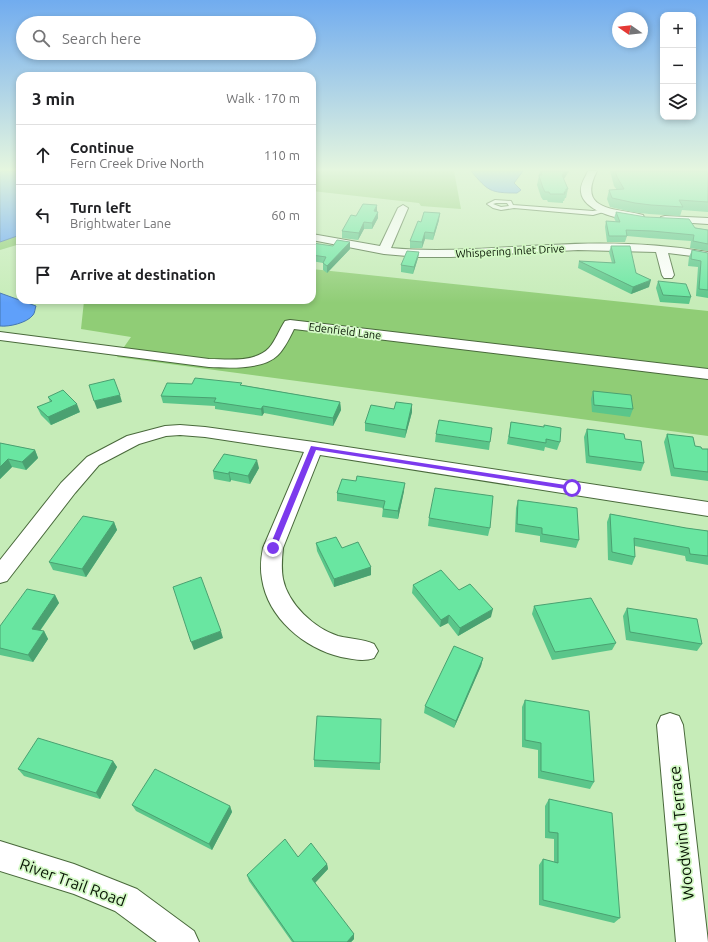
<!DOCTYPE html>
<html lang="en">
<head>
<meta charset="utf-8">
<style>
	:root { --surface:#fff; --page:#f6f6f6; --text:#202124; --muted:#757577; --line:#e0e0e0 }
	body { margin:0; font-family:Ubuntu,sans-serif; background:var(--page); color:var(--text) }
	.controls { position:absolute; right:12px; top:12px; display:grid; overflow:hidden; border-radius:8px; box-shadow:0 2px 6px #0003 }
	.controls button { width:36px; height:36px; display:grid; place-items:center; padding:0; border:0; border-bottom:1px solid var(--line); background:var(--surface); color:var(--text); font:20px sans-serif }
	.compass { position:absolute; left:612px; top:12px; width:36px; height:36px; border-radius:50%; background:var(--surface); box-shadow:0 2px 6px #0003; rotate:284deg }
	.stop { position:absolute; width:12px; height:12px; margin:-9px; border:3px solid #7c3aed; border-radius:50%; background:#fff }
	.stop.end { background:#7c3aed; border-color:#fff; box-shadow:0 1px 4px #0008 }
	.list { margin:0; padding:0; list-style:none }
	h2 { display:flex; justify-content:space-between; align-items:center; height:52px; margin:0; padding:0 16px; font-size:17px }
	h2 small { font-size:13px; font-weight:400; color:var(--muted) }
	.list li { display:grid; grid-template-columns:26px 1fr auto; gap:12px; align-items:center; box-sizing:border-box; height:60px; padding:0 16px; border-top:1px solid var(--line) }
	.list b { display:block; font-size:15px; white-space:nowrap }
	.list p { margin:0; font-size:13px; white-space:nowrap; color:var(--muted) }
	.list em { font-size:13px; font-style:normal; color:var(--muted) }
	.icon { flex:none; width:22px; height:22px; fill:none; stroke:currentColor; stroke-width:2; stroke-linecap:round; stroke-linejoin:round }
	.map { position:relative; flex:none; width:708px; height:942px; overflow:hidden }
	.search { position:absolute; background:var(--surface); box-shadow:0 2px 6px #0003; left:16px; top:16px; width:300px; height:44px; display:flex; align-items:center; gap:10px; box-sizing:border-box; padding:0 14px; border-radius:22px; color:var(--muted); font-size:15px }
	.panel { position:absolute; background:var(--surface); box-shadow:0 2px 6px #0003; left:16px; top:72px; width:300px; height:232px; border-radius:12px }
	.map>svg:first-child { display:block }
</style>
</head>
<body>
<div class="map">
<svg width="708" height="942" viewBox="0 0 708 942">
	<rect width="100%" height="100%" fill="#c6ecb8"/>
	<path fill="#90cd76" d="M312,171H454L461,209L421,206L419,203L312,191Z
		M20,235V244L0,250V242Z
		M312,269L708,311V436L117,357L131,337L81,329L84,301L82,300H312Z"/>
	<path fill="#5fa0fa" stroke="#4576b0" d="M0,171H20V235L0,242Z
		M471,171H523L514,183L521,190L517,193C490,193 488,191 471,171Z
		M0,293L36,306C35,308 35,313 33,315C27,323 9,327 0,326Z"/>
	<g fill="none" stroke-linecap="round" stroke-linejoin="round">
		<g stroke="#49693b" stroke-width="2">
			<path id="lane" d="M495,200L511,201L513,205L593,211L604,209L607,211L593,215L514,208L501,210L493,208L487,204ZM496,203H507L509,206L501,207L493,204Z"/>
		</g>
		<g stroke="#49693b" stroke-width="2">
			<path id="street" d="M588,171H597C576,212 617,208 643,215L644,217L643,219C626,223 583,212 581,192C580,184 585,178 588,171Z
				M403,205L408,208L391,248C444,253 497,247 550,245C603,242 655,243 708,252V258L668,253L674,275L672,278H664L662,275L656,252L578,250L451,257H419L384,254L312,240V234L380,246L398,208Z
				M665,216L708,218V224L661,221L660,219L661,217Z
				M290,320L708,369V379L294,329C290,337 285,348 278,355C263,370 229,368 209,367L0,340V332L209,359C227,359 255,363 269,348C276,340 279,330 285,321Z
				M180,425L205,427L314,442L708,502V516L320,455L283,548C282,558 281,568 283,579C288,604 314,628 338,636C350,639 363,639 374,644L378,651L374,658C363,662 353,659 341,657C304,648 268,618 262,579C260,568 261,558 263,548L304,452L205,437L180,435L166,436L139,444L99,465L75,493L7,581L0,583V560L61,483L87,457L127,436L165,426Z
				M670,713L679,716L683,725L708,942H676L657,725L661,716Z
				M0,841L74,864L137,889L194,931L199,942H157L115,911L74,894L0,871Z"/>
		</g>
		<use href="#lane" fill="#fff" fill-rule="evenodd"/>
		<use href="#street" fill="#fff" fill-rule="evenodd"/>
	</g>
	<path fill="#5ac68a" d="M540,171H569L564,179L568,189L566,198H565L564,201H563V203L548,202L547,200H543L541,197L537,185Z
		M610,171H708V212L682,210L680,216L649,214L632,212L610,207L607,199L609,190H617L614,186Z
		M377,212H378V218L372,229H364L358,240L342,238V231L356,216Z
		M616,212L708,230V251L690,248L691,241L649,238L627,236L625,242H607L605,227L606,221L616,222L614,218Z
		M439,220L433,240L425,239L422,248H410V241L421,222Z
		M312,243L350,249L327,273L323,270V263L312,261Z
		M611,246L636,273L649,287L631,294L578,268L579,261L612,263L609,252Z
		M692,250L708,253V298L696,296L698,267L688,266L689,257Z
		M419,252L418,258L413,274L401,272V265Z
		M658,281L691,297L689,304L660,302L656,288Z
		M192,384L242,385L340,402L341,410L333,426L264,413L262,416L215,409V406L163,403L161,396Z
		M593,391L633,409L630,417L592,412L591,399Z
		M48,397L80,412L51,425L41,415L37,407L50,402Z
		M412,404V412L405,438L365,431V423L394,409Z
		M511,422L560,442L557,450L545,447L544,451L507,444Z
		M587,429L625,439L644,463L641,471L586,463L584,437Z
		M436,434L490,442L489,450L435,442Z
		M667,434L702,449H708V481L671,476L664,442Z
		M0,443L35,450L38,458L26,470L12,467L0,479Z
		M259,468L250,484L231,480L230,482L214,479L213,471Z
		M404,491L398,519L382,517L383,508L337,501V493Z
		M518,500L579,540L576,548L540,542V536L515,532L516,508Z
		M610,514L686,528L708,531V565L686,561L685,556L635,546V557L632,565L608,560L607,522Z
		M429,518L490,528L488,536L428,526Z
		M114,522L117,530L86,577L53,570L49,562Z
		M316,543L342,548L371,567V575L334,587L317,551Z
		M413,585L459,590L491,617L458,636L448,623L440,627L412,593Z
		M55,595L59,603L40,631H44L48,639L33,662L0,655V626Z
		M534,606L616,643L612,650L552,660L532,614Z
		M627,608L702,644L697,651L626,640L623,616Z
		M483,658L481,666L454,728L424,713L425,706Z
		M525,700L594,782L590,789L538,778V750L522,747V707Z
		M314,760L380,763V770L314,767Z
		M113,761L117,767L100,799L24,776L18,769Z
		M549,799L620,918L614,923L539,905V865L543,859L554,862V839L545,838V806Z
		M132,805L230,806L232,812L212,850L136,811Z
		M298,857L327,864L328,869L315,883L354,939L351,942H292L249,881L247,875Z"/>
	<path fill="#4aa171" d="M565,171H569L561,183L562,175Z
		M377,205V211H374Z
		M378,212V218L372,229V223Z
		M440,213L439,220L433,240L434,233Z
		M364,222V229L358,240L359,233Z
		M425,232V239L422,248V242Z
		M350,242V249L327,273V266Z
		M419,252L418,258L413,274L414,267Z
		M651,280L649,287L631,294L633,287Z
		M120,395L122,402L97,409L94,401Z
		M340,402L341,410L333,426V418Z
		M77,404L80,412L51,425L48,417Z
		M412,404V412L405,438L406,430Z
		M263,406L264,413L262,416L261,409Z
		M35,450L38,458L26,470L22,462Z
		M8,459L12,467L0,479V467Z
		M257,460L259,468L250,484L248,476Z
		M229,472L231,480L230,482L229,474Z
		M405,483L404,491L398,519V511Z
		M114,522L117,530L86,577L82,569Z
		M371,567V575L334,587V579Z
		M55,595L59,603L36,636L32,629Z
		M493,609L491,617L458,636L460,628Z
		M449,615L448,623L440,627L441,620Z
		M44,631L48,639L33,662L28,655Z
		M221,631L223,638L194,650L191,642Z
		M483,658L481,666L454,728L456,721Z
		M113,761L117,767L100,799L96,793Z
		M230,806L232,812L212,850L209,844Z
		M327,864L328,869L313,885L312,879Z
		M354,934V939L351,942H347Z"/>
	<path fill="#69e6a1" stroke="#4aa171" d="M541,171H565L562,175L568,189H566V192H564L565,194H550L549,192H545L543,188L539,176V175H542Z
		M615,171H708V202L679,200L683,207L651,205L635,203L612,198L609,190L624,189L617,177Z
		M363,204L377,205L374,211L378,212L372,223L364,222L359,233L342,231L351,215L356,216Z
		M424,212L440,213L434,233L425,232L422,242L410,241L418,221L421,222Z
		M616,212L646,217L689,219L695,228L708,230V244L693,241L694,235L652,231L626,230L627,236H609L606,221L620,222Z
		M337,240L350,242L327,266L323,263L326,257L312,255V243L333,246Z
		M611,246H630L636,273L651,280L633,287L579,261L615,263Z
		M692,250L708,253V290L699,289L701,261L691,259Z
		M407,251L419,252L414,267L401,265Z
		M658,281L686,284L691,297L663,295Z
		M195,378L242,383L240,385L340,402L333,418L263,406L261,409L214,402L216,398L161,396L167,383L192,384Z
		M114,379L120,395L94,401L89,385Z
		M63,390L77,404L48,417L37,407L52,401L48,397Z
		M593,391L631,395L633,409L594,405Z
		M396,402L412,404L406,430L365,423L371,405L394,409Z
		M439,420L492,428L490,442L436,434Z
		M511,422L544,427V425L561,428L560,442L546,439V443L509,437Z
		M587,429L624,434L625,439L641,441L644,463L589,456Z
		M667,434L693,437L695,446L701,447L702,449H708V472L674,468Z
		M0,443L35,450L22,462L8,459L0,467Z
		M224,454L257,460L248,476L229,472V474L213,471Z
		M357,476L405,483L398,511L383,509L385,501L337,493L342,479L356,481Z
		M435,488L493,496L490,528L429,518Z
		M518,500L577,508L579,540L542,534V528L517,524Z
		M610,514L686,528L708,531V556L690,554L689,548L634,538L635,557L612,552Z
		M83,516L114,522L82,569L49,562Z
		M336,537L342,548L358,542L371,567L334,579L316,543Z
		M441,570L459,590L470,584L493,609L460,628L449,615L441,620L413,585Z
		M201,577L221,631L191,642L173,587Z
		M27,589L55,595L32,629L44,631L28,655L0,648V626Z
		M591,598L616,643L555,652L534,606Z
		M627,608L697,619L702,644L630,632Z
		M454,646L483,658L456,721L425,706Z
		M525,700L589,711L594,782L541,771V743L525,740Z
		M317,716L381,719L380,763L314,760Z
		M38,738L113,761L96,793L18,769Z
		M155,769L230,806L209,844L132,805Z
		M549,799L612,813L620,918L543,900V859L558,863V833L549,832Z
		M285,839L298,857L311,843L327,864L312,879L354,934L347,942H294L247,875Z"/>
	<linearGradient id="sky" x2="0" y2="1"><stop stop-color="#71acef"/><stop offset="0.56" stop-color="#e5f6df"/><stop offset="1" stop-color="#e5f6df" stop-opacity="0"/></linearGradient>
	<rect width="708" height="303" fill="url(#sky)"/>
	<path fill="#7c3aed" d="M311,446L572,486L575,488L572,490L316,450L276,548L273,551L270,550L269,548Z"/>
	<g text-anchor="middle" stroke-width="3.5" stroke-linejoin="round" paint-order="stroke">
		<g font-size="11" fill="#081504" stroke="#d3f9c5">
			<text transform="translate(510 251) rotate(-3)" y="4">Whispering Inlet Drive</text>
			<text transform="translate(345 331) rotate(7)" y="4">Edenfield Lane</text>
		</g>
		<g font-size="16" fill="#081504" stroke="#d3f9c5">
			<text transform="translate(681 833) rotate(-96)" y="6">Woodwind Terrace</text>
			<text transform="translate(73 882) rotate(20)" y="6">River Trail Road</text>
		</g>
	</g>
</svg>
<div class="controls">
<button>+</button>
<button>−</button>
<button><svg class="icon" aria-label="layers" viewBox="0 0 24 24"><path d="M12 4l9 5-9 5-9-5zM3 14l9 5 9-5"/></svg></button>
</div>
<svg class="compass" viewBox="-18 -18 36 36"><path d="M0-13l5 13h-10z" fill="#e53935"/><path d="M0 13l5-13h-10z" fill="#757577"/></svg>
<div class="stop" style="left:572px;top:488px"></div>
<div class="stop end" style="left:273px;top:548px"></div>
<div class="search"><svg class="icon" aria-label="search" viewBox="0 0 24 24"><circle cx="10" cy="10" r="6"/><path d="M15 15l6 6"/></svg>Search here</div>
<section class="panel">
<h2>3 min<small>Walk · 170 m</small></h2>
<ul class="list">
<li><svg class="icon" aria-label="ahead" viewBox="0 0 24 24"><path d="M12 20V5M6 11l6-6 6 6"/></svg><div><b>Continue</b><p>Fern Creek Drive North</p></div><em>110 m</em></li>
<li><svg class="icon" aria-label="left" viewBox="0 0 24 24"><path d="M17 20v-9H6M10 6l-5 5 5 5"/></svg><div><b>Turn left</b><p>Brightwater Lane</p></div><em>60 m</em></li>
<li><svg class="icon" aria-label="arrive" viewBox="0 0 24 24"><path d="M6 21V4h12l-3 4 3 4H6"/></svg><div><b>Arrive at destination</b></div></li>
</ul>
</section>
</div>
</body>
</html>
